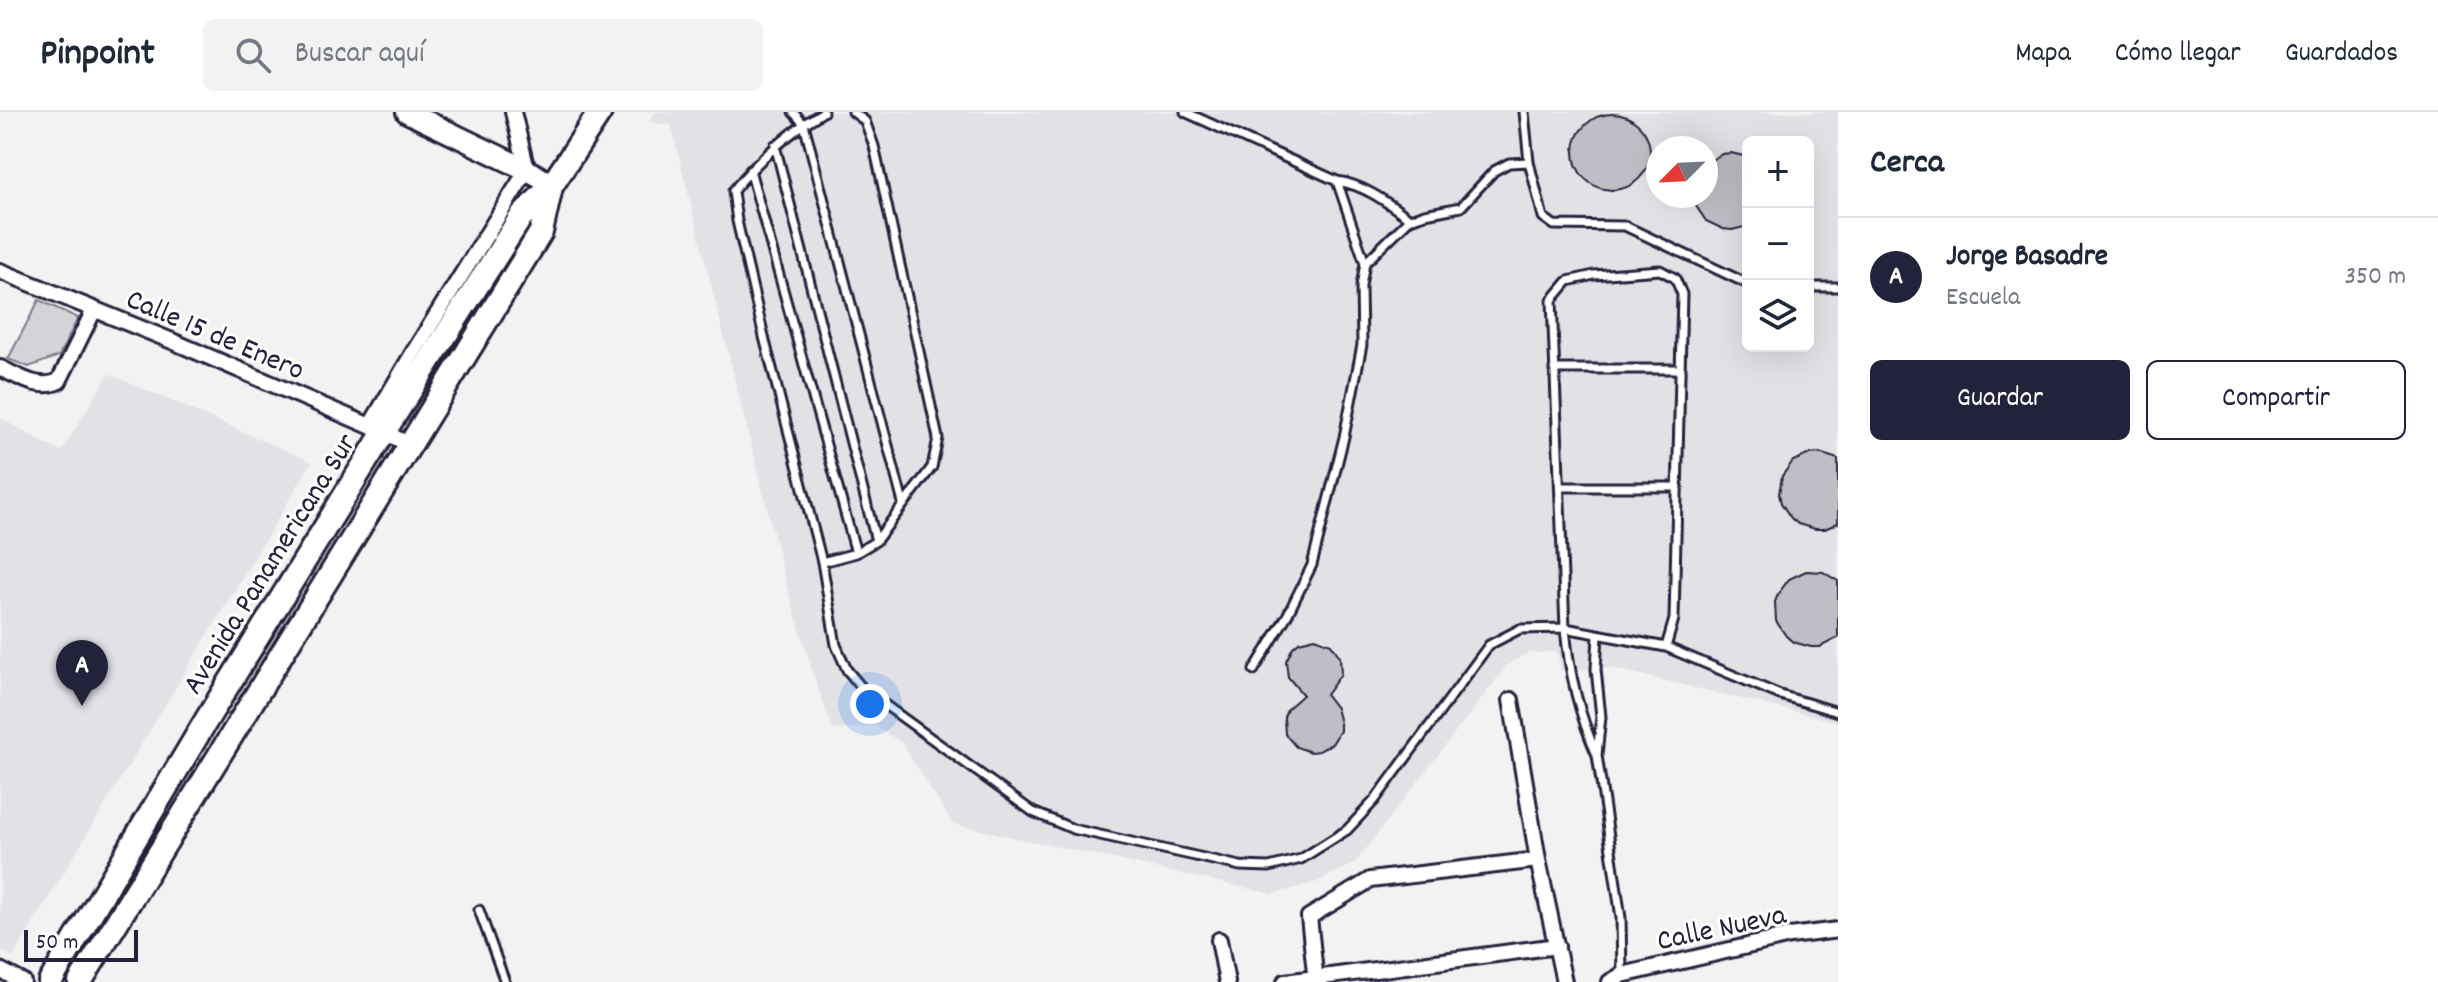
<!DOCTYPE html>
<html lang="es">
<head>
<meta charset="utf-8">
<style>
	:root { --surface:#fff; --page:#f2f2f3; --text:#1f2937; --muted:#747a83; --line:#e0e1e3; --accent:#22223b }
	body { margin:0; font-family:Dekko,sans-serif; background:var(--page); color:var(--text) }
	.controls { position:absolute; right:24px; top:24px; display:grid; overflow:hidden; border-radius:12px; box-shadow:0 8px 32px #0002 }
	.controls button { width:72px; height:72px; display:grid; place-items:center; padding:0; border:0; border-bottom:2px solid var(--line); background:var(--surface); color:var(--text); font:40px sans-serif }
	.compass { position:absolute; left:1646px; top:24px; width:72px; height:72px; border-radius:50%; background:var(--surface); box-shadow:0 8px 32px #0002; rotate:246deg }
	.scale { position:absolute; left:24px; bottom:20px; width:114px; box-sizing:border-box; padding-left:8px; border:4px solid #22223b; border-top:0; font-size:22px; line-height:28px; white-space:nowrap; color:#22223b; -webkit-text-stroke:6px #fff; paint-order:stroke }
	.you { position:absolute; left:870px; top:592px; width:28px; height:28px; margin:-20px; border:6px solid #fff; border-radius:50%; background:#1a73e8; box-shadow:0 0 0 12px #1a73e833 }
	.badge { display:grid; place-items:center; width:52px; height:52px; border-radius:50%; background:var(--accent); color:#fff; font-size:26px; font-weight:700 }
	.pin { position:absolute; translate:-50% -66px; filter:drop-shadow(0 2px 4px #0008) }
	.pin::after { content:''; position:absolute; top:42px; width:28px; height:24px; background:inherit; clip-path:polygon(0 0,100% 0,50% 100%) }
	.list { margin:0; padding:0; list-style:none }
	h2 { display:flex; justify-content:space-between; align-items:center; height:104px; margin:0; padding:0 32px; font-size:34px }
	h2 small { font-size:26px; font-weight:400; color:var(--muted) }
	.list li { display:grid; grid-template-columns:52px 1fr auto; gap:24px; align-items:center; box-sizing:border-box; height:120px; padding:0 32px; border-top:2px solid var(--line) }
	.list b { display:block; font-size:30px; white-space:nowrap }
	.list p { margin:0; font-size:26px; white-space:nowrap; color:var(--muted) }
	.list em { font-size:26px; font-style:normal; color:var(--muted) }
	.actions { display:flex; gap:16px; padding:24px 32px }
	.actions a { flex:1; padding:18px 0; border:2px solid var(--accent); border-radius:12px; text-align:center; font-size:28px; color:var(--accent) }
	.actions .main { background:var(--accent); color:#fff }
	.icon { flex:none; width:44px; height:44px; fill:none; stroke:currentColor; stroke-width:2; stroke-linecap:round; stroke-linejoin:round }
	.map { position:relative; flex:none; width:1838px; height:870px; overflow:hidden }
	header { display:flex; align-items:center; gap:48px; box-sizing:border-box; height:112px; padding:0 40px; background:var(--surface); border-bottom:2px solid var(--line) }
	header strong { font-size:38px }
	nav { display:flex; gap:44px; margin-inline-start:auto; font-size:28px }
	.search { width:560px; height:72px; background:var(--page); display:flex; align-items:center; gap:20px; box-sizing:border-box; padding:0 28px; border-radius:12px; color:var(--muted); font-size:30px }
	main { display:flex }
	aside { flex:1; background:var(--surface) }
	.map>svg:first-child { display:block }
</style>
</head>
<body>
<header>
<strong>Pinpoint</strong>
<div class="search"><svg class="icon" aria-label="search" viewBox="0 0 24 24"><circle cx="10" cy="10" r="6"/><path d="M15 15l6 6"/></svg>Buscar aquí</div>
<nav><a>Mapa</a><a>Cómo llegar</a><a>Guardados</a></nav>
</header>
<main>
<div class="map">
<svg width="1838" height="870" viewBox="0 0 1838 870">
	<rect width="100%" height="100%" fill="#f2f2f3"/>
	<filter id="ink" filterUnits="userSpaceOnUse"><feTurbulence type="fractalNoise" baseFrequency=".0125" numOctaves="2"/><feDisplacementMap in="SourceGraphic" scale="16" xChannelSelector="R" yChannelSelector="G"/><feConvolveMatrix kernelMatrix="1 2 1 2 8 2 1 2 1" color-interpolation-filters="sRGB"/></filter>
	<g filter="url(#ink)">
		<path fill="#e2e2e6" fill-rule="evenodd" d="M655,0H1838V610L1612,556L1561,558L1557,540L1528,541L1509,551L1355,751L1317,770L1273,782L953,712L901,630L874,614L833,618L816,571L785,468L671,13L649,10ZM1748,30H1808V234H1748ZM1658,36H1706V84H1658Z
			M109,262L312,350L13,845L0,838V306L61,340Z"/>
		<path fill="#d3d3d8" stroke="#7a7a8a" stroke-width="2" d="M522,118L529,122L413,310L404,304Z
			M39,188L78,206L59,244L29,255L8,247Z
			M376,343L387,348L230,605L222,599Z"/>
		<path fill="#bebec6" stroke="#22223b" stroke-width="2" d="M1574 40a38 38 0 1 1 76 0a38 38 0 1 1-76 0Z
			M1731,41L1748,45V114L1732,118L1723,117L1706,109L1696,94L1693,84H1706V51L1722,42Z
			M1819,341L1838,347V411L1825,417H1815L1798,412L1791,406L1781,391L1779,382L1782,364L1793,349L1810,342Z
			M1806,459L1823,460L1838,469V526L1820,535H1811L1793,530L1786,524L1776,509L1775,490L1778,482L1789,467Z
			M1315,526L1331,532L1340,545L1341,562L1326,583L1336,596L1340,611V619L1332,632L1319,639L1311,640L1296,635L1285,622L1284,605L1287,597L1303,583L1288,565L1286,549L1293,535L1299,530Z"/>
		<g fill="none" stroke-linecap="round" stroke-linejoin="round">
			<g stroke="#22223b" stroke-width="13">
				<path id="service" d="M793,0L804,12C777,32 754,52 733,79L737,109L765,229L822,450L836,533L847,558L863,577L1033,700L1073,717L1240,754L1269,755L1301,747L1347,718L1375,688L1489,533L1520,517L1565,516L1666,535L1780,583L1838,600
					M823,0L804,12L903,391
					M1185,0L1337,69L1365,151L1361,174L1362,233L1344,325L1312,453L1288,502L1254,558
					M1524,0L1529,50L1543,105L1554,113L1625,114L1748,172
					M775,33L876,429
					M750,58L856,441
					M1337,69C1365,73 1388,91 1410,107
					M1365,151L1410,107L1425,102L1461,95L1494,59L1509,51L1529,50
					M1808,175H1838
					M1554,257H1681
					M1560,375H1678
					M822,450L856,441L876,429L932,355L938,326L874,34L865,9L853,0
					M1598,524L1596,557L1601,605L1597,643L1621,806L1622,863
					M1597,643C1579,603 1569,560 1565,516L1552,188L1568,169L1594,163L1660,158L1675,166L1682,182L1674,507L1666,535
					M479,798L505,870"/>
			</g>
			<g stroke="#22223b" stroke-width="20">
				<path id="minor" d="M0,159L172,229L384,320L410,333
					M0,256C18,264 40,279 59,269L94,198
					M370,314L413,241L527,58L513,0
					M1511,588L1538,748L1564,870
					M1219,828L1227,870
					M0,858L23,870
					M1285,870L1557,834
					M1316,870L1309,805L1370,768L1538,748
					M1610,870L1622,863L1790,824L1838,818"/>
			</g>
			<g stroke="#22223b" stroke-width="26">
				<path id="secondary" d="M407,0L527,58L552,73"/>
			</g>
			<g stroke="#22223b" stroke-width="28">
				<path id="primary" d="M50,870L207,607L384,320L521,105L552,73L600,0
					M80,870L541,120L551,75"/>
			</g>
			<use href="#service" stroke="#fff" stroke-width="7"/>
			<use href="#minor" stroke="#fff" stroke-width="14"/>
			<use href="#secondary" stroke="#fff" stroke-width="20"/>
			<use href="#primary" stroke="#fff" stroke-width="22"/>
		</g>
	</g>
	<g text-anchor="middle" stroke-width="6" stroke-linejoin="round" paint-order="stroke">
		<g font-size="30" fill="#22223b" stroke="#fff">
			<text transform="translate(216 221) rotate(23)" y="10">Calle 15 de Enero</text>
			<text transform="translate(268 451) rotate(-58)" y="10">Avenida Panamericana Sur</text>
			<text transform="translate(1721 814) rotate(-12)" y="10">Calle Nueva</text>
		</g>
	</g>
</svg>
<div class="controls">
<button>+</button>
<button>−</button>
<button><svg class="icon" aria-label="layers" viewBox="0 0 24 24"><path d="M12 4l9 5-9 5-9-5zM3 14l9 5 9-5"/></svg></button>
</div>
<svg class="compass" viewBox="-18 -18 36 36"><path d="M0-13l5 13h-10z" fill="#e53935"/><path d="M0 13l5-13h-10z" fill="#747a83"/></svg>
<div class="scale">50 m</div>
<div class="you"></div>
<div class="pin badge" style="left:82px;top:594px">A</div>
</div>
<aside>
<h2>Cerca<small></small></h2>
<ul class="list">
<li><span class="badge">A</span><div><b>Jorge Basadre</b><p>Escuela</p></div><em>350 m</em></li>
</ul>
<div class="actions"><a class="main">Guardar</a><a>Compartir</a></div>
</aside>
</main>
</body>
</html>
